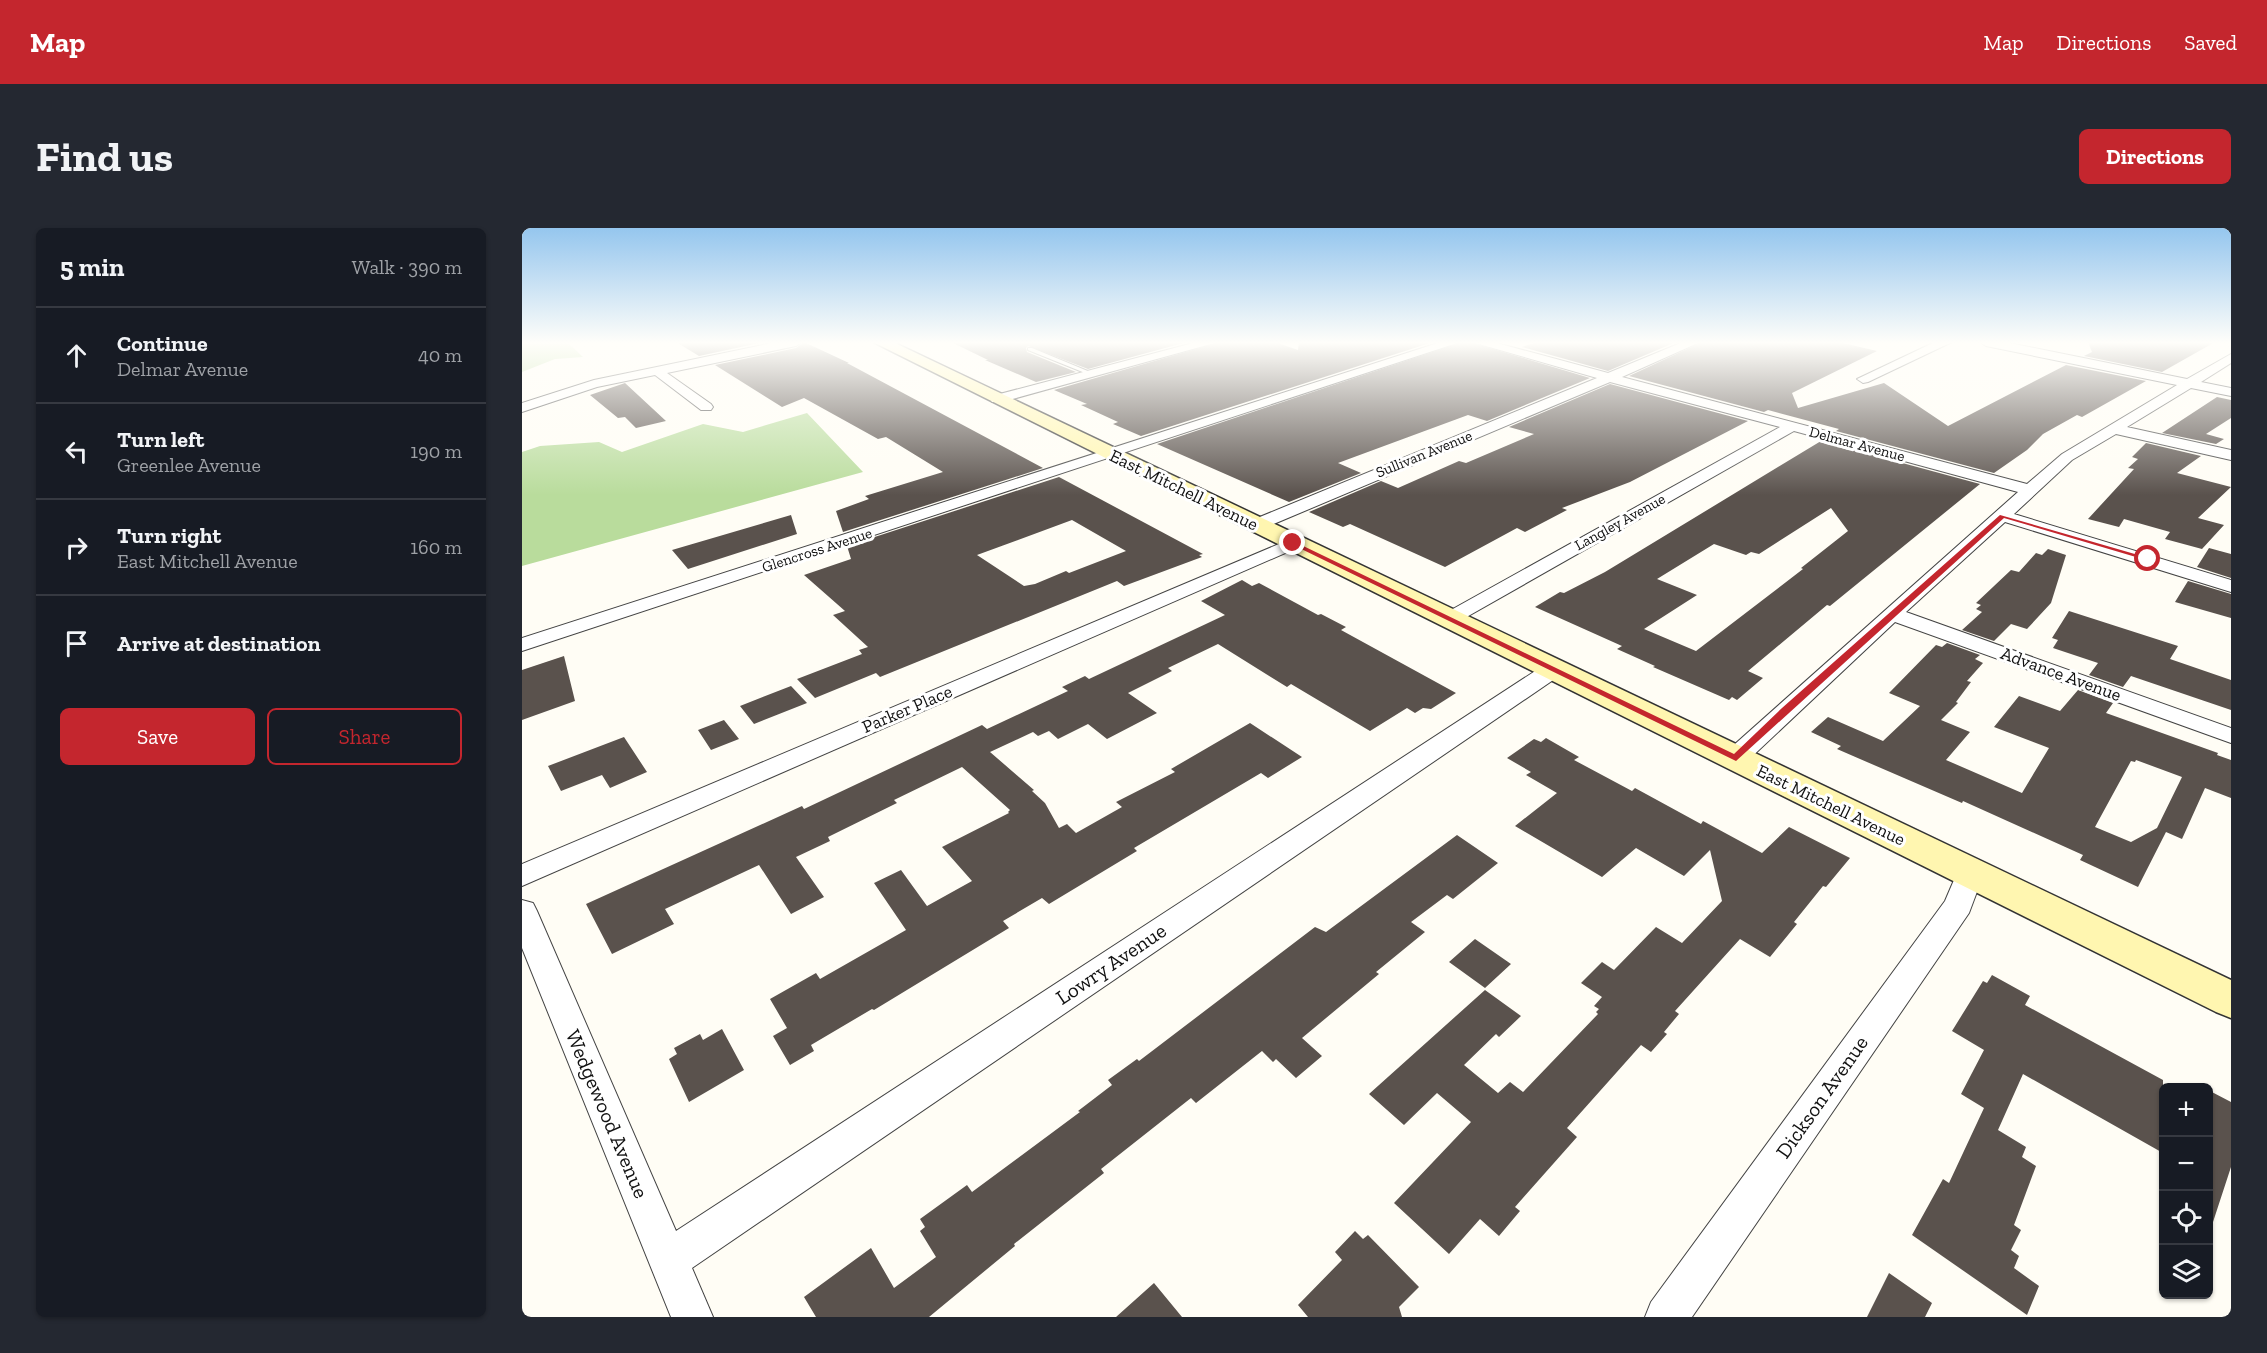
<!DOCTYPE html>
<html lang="en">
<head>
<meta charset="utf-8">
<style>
	:root { --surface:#171b24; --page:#242831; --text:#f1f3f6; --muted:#9ea1a6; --line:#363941; --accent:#c4262e }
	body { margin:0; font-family:"Zilla Slab",serif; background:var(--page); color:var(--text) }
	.controls { position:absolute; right:18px; bottom:18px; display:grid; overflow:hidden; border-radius:9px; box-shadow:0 2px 4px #0004 }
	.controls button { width:54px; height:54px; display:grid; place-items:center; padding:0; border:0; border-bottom:2px solid var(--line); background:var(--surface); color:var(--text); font:30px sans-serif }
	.stop { position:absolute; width:18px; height:18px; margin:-14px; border:4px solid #c4262e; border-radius:50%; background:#fff }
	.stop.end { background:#c4262e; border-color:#fff; box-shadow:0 2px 6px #0008 }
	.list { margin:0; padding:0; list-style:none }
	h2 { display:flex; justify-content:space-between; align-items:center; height:78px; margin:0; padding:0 24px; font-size:26px }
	h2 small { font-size:20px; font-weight:400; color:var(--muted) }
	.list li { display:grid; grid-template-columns:39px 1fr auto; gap:18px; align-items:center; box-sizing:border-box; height:96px; padding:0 24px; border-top:2px solid var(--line) }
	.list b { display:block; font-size:22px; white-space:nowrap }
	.list p { margin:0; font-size:20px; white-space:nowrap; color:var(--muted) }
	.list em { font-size:20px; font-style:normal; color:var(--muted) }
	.actions { display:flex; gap:12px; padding:18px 24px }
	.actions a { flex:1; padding:14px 0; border:2px solid var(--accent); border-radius:9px; text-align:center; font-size:21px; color:var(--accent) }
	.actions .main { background:var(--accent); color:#fff }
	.icon { flex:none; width:33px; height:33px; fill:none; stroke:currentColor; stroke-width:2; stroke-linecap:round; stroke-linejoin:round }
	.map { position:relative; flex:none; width:1709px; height:1089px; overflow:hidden; border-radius:9px }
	header { display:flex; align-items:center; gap:36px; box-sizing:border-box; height:84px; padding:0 30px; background:var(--accent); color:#fff }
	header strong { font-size:28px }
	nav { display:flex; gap:33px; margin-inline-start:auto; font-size:21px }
	.intro { display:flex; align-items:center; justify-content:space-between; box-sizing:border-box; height:144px; padding:0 36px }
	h1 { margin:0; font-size:42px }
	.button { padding:15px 27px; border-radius:9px; background:var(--accent); color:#fff; font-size:21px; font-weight:700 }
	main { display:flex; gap:36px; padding:0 36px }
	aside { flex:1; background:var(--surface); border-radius:9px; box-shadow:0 2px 4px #0004 }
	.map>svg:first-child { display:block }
</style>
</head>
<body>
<header>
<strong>Map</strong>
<nav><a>Map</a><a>Directions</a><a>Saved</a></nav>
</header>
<div class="intro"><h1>Find us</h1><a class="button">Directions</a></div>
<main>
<aside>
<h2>5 min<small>Walk · 390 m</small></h2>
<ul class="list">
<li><svg class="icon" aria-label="ahead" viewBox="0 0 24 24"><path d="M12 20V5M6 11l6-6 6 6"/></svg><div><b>Continue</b><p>Delmar Avenue</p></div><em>40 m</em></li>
<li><svg class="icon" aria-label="left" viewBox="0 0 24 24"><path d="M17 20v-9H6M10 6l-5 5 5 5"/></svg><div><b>Turn left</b><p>Greenlee Avenue</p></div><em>190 m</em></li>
<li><svg class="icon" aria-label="right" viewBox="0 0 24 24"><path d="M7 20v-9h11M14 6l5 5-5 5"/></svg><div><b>Turn right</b><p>East Mitchell Avenue</p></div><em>160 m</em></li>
<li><svg class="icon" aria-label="arrive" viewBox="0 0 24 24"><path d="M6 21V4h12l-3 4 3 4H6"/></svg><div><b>Arrive at destination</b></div></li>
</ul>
<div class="actions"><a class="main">Save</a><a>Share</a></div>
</aside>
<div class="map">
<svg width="1709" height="1089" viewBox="0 0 1709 1089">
	<rect width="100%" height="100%" fill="#fffdf5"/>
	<path fill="#b9dc9c" d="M0,114H45L61,129L33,131L0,144Z
		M285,185L341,244L0,338V224L18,218L77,214L100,224L181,196L221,204Z"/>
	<path fill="#5a524d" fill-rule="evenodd" d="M154,114H242L177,128Z
		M282,114L327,135H325L521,240L321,304L314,283L347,271L343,268L421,244L364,209L356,211L282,170L260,179L193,137L274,120Z
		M429,114H665L566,141L506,118L504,120L505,124L554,144L514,154L463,132H466Z
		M698,114H753L776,122L777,114H911L619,208L591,196L596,194L559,177L565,176L532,162Z
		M940,114H948L1068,150L965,193L946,187L816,235L839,245L767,274L635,216Z
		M1015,114H1154L1086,143L1000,119Z
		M1180,114H1317L1355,123L1270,165L1276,180L1362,155L1426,198L1544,137L1624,153L1560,189L1555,187L1521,206L1505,222L1472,245L1314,203L1317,201L1246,182L1242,184L1107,148Z
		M1566,114H1693L1640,144L1562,128L1570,124Z
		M103,155L144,193L114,200L103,189L96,190L68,167Z
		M1088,156L1226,193L1108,254L1040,280L1045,282L1003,304L995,300L923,339L828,296L821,299L787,284L859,253L876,260L937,233L944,235L1012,206L987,199Z
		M1695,169L1709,172V190L1684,206L1702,211L1694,216L1640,205Z
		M1299,213L1458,256L1308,378L1305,377L1226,443L1241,450L1215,472L1210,469L1207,472L1131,439L1133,438L1095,421L1100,418L1013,379L1038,364L1042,365L1083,344ZM1309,280L1326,303L1279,340L1281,341L1174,423L1122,401L1175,367L1135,351L1192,316L1224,327L1229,324L1237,326Z
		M1624,215L1679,228L1655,245L1709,259L1676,290L1702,297L1680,321L1643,311L1648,304L1602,291L1597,299L1566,291L1612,241L1606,240L1616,231L1610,229Z
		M537,249L681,326L677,327L680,329L602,358L595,353L358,449L354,445L293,470L275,451L340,426L337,422L346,419L311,387L323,383L282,347L329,331L325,318ZM550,292L604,323L547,345L544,343L513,356L502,358L455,327Z
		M269,287L275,306L166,341L150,322Z
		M1687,320L1709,326V350L1675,339Z
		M1526,321L1544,327L1529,375L1505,401L1489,396L1472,413L1440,402L1460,384L1454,381L1459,377L1454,375L1489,342L1497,344L1514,325L1520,327Z
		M720,352L730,358L737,355L796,387L799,386L824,399L819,402L934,465L909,481L901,480L893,485L885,480L848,503L769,456L765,459L696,416L646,440L650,443L606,465L635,485L585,511L566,496L536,511L527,503L516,508L511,504L468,524L512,562L510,563L523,575L537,600L545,596L554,605L600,579L594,574L653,544L649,541L728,495L780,529L746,550L739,545L612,620L615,623L527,676L520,670L481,693L487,700L352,782L350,781L289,817L292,823L268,837L251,808L265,800L248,771L294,745L298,751L384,702L352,655L379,642L405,678L450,653L420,619L487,585L486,584L488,582L440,539L372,572L375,575L306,609L308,613L274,629L302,669L269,686L237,637L143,681L152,696L90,726L64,676L280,578L282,581L460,497L465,501L546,463L540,459L563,448L567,451L703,387L679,373Z
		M1666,353L1709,366V390L1653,374Z
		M1547,383L1656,418L1648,431L1709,452V482L1609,448L1601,459L1567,447L1576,435L1531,420L1536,412L1530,410Z
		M1425,415L1458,427L1453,431L1461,435L1445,453L1449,454L1434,474L1436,475L1419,492L1448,504L1424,532L1500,565L1527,520L1472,499L1497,468L1538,483L1556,462L1591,475L1584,485L1696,525L1695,527L1709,532V570L1683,560L1660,611L1644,604L1616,659L1558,632L1561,627L1441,573L1440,575L1338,531L1315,521L1319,518L1289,504L1306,489L1361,513L1398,478L1367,465L1414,417L1420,419ZM1614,532L1660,549L1635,600L1609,614L1573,599L1609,533L1613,534Z
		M42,428L53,473L0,492V442Z
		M269,458L285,475L232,496L218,478Z
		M202,492L217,511L189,522L176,502Z
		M102,509L125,544L88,560L80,547L39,563L26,538Z
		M1024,510L1057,529L1052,532L1110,563L1113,560L1179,596L1181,593L1240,625L1267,599L1328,630L1304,659L1301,658L1272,694L1275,696L1248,729L1218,711L1153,783L1157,786L1142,804L1145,806L1129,824L1119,817L1045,900L1055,909L993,979L998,983L977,1008L958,991L927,1026L872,975L949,894L915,865L882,897L847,866L963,762L999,788L977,809L974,806L942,837L976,865L988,854L1001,864L1076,786L1074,784L1077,781L1072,778L1080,769L1059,755L1080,734L1092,742L1134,699L1160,715L1200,673L1188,622L1162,648L1114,620L1080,649L993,598L1035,565L1004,547L1009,544L985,530L1012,511L1019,514Z
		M935,607L976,635L931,671L925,667L889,694L903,704L854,744L857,746L780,810L800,828L774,850L754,831L751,834L740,823L674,875L669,870L579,941L582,945L492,1016L493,1018L407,1089H294L282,1069L349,1020L372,1060L414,1029L398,1003L403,999L398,991L445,957L450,964L558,884L556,883L590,857L586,852L615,831L617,833L793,699L804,704Z
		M953,711L989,736L963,760L927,734Z
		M1470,747L1508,768L1503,777L1641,852V925L1501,846L1476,902L1504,919L1500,929L1514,938L1492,997L1499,1002L1489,1022L1497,1028L1492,1040L1517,1058L1505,1087L1390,1007L1421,951L1427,955L1462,880L1439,866L1462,822L1430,803L1461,753L1465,755Z
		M200,801L222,842L167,874L147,831L155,826L152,820L178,806L181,812Z
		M1686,862L1709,874V939L1691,994L1686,993Z
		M833,1003L841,1011L846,1007L897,1059L877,1079L880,1089H786L776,1077L820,1032L813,1024Z
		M1367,1045L1410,1075L1403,1089H1345Z
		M632,1055L660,1089H594Z"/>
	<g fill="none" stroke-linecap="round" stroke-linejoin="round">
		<g stroke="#444" stroke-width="2">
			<path id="lane" d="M506,120H510L573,146L568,147L506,122Z"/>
		</g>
		<g stroke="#444" stroke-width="2">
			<path id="street" d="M255,114H280L274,118L145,145L189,176L191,179L189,182H179L133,147L75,159L0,184V175L72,152Z
				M675,114H696L480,174H470L468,171L470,168Z
				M919,114H938L0,423V410Z
				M950,114H971L1086,145L1161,114H1178L1100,149L1505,256L1540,226L1655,157L1464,118L1458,114H1483L1665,151L1709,126V135L1679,154L1709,160V168L1669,160L1605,199L1709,222V232L1594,206L1550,232L1492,286L1709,352V364L1483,294L1384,384L1709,500V515L1373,394L1222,536L1213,538L1204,536L1200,530L1204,524L1496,264L1272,203L934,395L927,397L920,395L917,391L920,387L1258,199L1088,154L740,301H728L725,297L728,293L1075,150Z
				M1413,114H1430L1346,154L1341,155L1335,151Z
				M771,310L777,311L780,315L777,319L0,658V636Z
				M1032,434L1040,436L1043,441L1040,446L170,1040L191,1089H149L0,720V672L11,675L15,683L154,1003L1024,436Z
				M1448,635L1458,638L1462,645L1447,685L1170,1089H1123L1129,1074L1423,673L1438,638Z"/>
		</g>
		<g stroke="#333" stroke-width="3">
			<path id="secondary" d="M351,114H371L1709,752V790L1694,784Z"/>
		</g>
		<use href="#lane" fill="#fff" fill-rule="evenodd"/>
		<use href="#street" fill="#fff" fill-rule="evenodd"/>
		<use href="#secondary" fill="#fff6b0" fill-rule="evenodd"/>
	</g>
	<linearGradient id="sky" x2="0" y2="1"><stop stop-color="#95c6ee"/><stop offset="0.43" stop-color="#fffefa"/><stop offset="1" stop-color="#fffefa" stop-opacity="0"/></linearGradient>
	<rect width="1709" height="267" fill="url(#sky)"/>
	<path fill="#c4262e" d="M1478,287L1630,331L1624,332L1482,290L1214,533L767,315L773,314L1212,526L1260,480Z"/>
	<g text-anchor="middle" stroke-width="6" stroke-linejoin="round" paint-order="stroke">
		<g font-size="15" fill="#111" stroke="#fff">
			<text transform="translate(1335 216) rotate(15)" y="5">Delmar Avenue</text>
			<text transform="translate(902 226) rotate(-22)" y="5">Sullivan Avenue</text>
			<text transform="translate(1098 294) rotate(-29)" y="5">Langley Avenue</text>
			<text transform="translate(295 322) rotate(-18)" y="5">Glencross Avenue</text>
		</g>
		<g font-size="18" fill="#111" stroke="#fff">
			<text transform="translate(662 262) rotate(26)" y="6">East Mitchell Avenue</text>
			<text transform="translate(1539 446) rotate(20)" y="6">Advance Avenue</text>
			<text transform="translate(385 481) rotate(-23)" y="6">Parker Place</text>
			<text transform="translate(1309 577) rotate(26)" y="6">East Mitchell Avenue</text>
		</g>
		<g font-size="21" fill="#111" stroke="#fff">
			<text transform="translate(589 736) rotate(-34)" y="7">Lowry Avenue</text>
			<text transform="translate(1300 869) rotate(-55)" y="7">Dickson Avenue</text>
			<text transform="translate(85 886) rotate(67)" y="7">Wedgewood Avenue</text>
		</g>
	</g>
</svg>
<div class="controls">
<button>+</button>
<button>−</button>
<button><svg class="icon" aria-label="locate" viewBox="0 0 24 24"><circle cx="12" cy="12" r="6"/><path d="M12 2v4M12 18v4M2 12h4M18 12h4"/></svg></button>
<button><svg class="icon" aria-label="layers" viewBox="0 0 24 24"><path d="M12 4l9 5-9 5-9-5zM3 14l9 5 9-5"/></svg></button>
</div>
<div class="stop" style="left:1626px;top:331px"></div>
<div class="stop end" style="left:771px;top:315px"></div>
</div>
</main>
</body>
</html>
